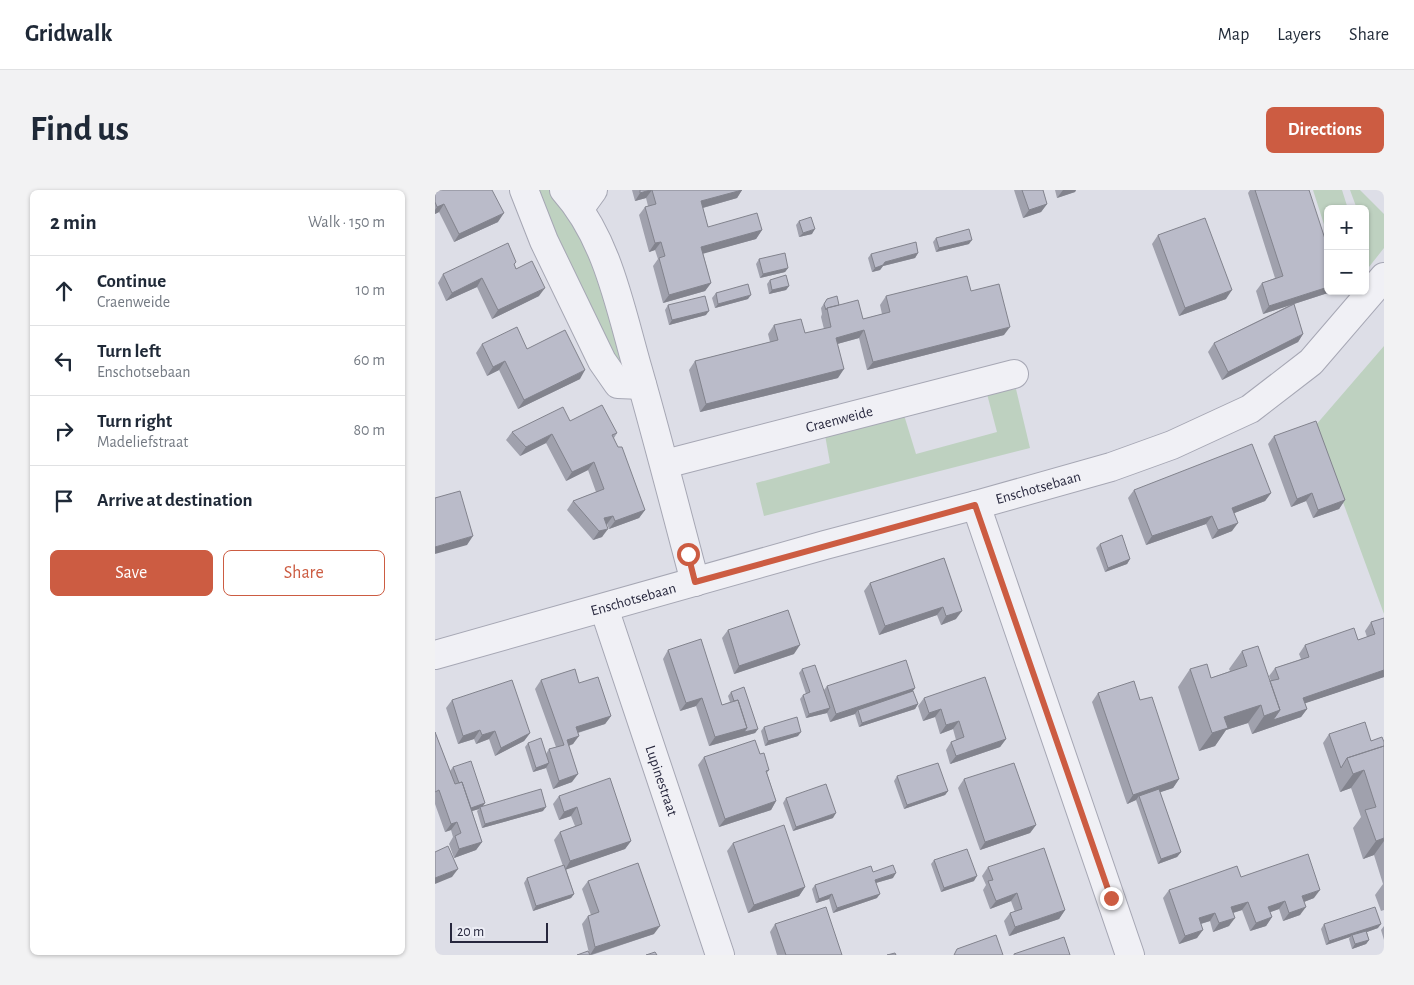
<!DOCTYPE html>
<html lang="en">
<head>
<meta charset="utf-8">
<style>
	:root { --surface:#fff; --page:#f2f2f3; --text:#1f2937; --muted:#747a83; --line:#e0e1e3; --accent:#cc5c42 }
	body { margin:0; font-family:"Alegreya Sans",sans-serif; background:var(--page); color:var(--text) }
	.controls { position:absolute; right:15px; top:15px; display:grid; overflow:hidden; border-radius:8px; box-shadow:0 1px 4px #0004 }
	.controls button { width:45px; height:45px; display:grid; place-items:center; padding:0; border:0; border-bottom:1px solid var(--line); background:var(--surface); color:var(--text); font:25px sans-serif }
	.scale { position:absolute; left:15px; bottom:12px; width:98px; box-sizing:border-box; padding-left:5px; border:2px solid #27273d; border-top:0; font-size:14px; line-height:18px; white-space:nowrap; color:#27273d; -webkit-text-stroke:4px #ecedf5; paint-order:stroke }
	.stop { position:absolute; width:15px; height:15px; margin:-11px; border:4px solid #cc5c42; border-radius:50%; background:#fff }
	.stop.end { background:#cc5c42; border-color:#fff; box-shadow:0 1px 5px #0008 }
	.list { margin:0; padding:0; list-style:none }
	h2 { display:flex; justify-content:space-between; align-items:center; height:65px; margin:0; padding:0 20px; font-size:21px }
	h2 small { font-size:16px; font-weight:400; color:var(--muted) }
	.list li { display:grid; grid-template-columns:32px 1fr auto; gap:15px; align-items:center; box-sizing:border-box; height:70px; padding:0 20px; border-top:1px solid var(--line) }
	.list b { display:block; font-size:19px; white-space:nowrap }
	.list p { margin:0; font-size:16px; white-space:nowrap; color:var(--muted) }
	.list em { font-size:16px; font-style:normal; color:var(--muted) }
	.actions { display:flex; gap:10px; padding:15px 20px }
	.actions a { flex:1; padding:11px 0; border:1px solid var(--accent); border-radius:8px; text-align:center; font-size:18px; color:var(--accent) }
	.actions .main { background:var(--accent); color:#fff }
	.icon { flex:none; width:28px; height:28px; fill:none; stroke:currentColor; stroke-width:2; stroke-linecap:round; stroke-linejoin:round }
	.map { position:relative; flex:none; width:949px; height:765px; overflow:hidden; border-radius:8px }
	header { display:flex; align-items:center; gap:30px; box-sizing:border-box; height:70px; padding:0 25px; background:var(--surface); border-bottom:1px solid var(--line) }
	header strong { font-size:24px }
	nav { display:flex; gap:28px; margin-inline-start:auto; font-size:18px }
	.intro { display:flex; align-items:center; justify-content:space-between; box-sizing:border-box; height:120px; padding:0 30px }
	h1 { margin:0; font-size:35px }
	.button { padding:12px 22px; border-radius:8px; background:var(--accent); color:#fff; font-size:18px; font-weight:700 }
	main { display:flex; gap:30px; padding:0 30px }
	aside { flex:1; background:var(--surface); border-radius:8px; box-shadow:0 1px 4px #0004 }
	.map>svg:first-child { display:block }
</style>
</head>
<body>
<header>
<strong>Gridwalk</strong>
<nav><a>Map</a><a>Layers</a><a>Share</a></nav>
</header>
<div class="intro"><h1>Find us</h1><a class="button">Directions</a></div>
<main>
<aside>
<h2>2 min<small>Walk · 150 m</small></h2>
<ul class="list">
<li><svg class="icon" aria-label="ahead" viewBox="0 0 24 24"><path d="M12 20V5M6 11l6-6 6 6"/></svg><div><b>Continue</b><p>Craenweide</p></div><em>10 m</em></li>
<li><svg class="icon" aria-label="left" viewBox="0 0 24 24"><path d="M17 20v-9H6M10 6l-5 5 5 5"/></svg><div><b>Turn left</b><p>Enschotsebaan</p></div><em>60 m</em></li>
<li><svg class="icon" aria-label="right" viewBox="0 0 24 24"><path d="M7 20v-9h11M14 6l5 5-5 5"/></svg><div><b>Turn right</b><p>Madeliefstraat</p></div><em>80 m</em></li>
<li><svg class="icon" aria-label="arrive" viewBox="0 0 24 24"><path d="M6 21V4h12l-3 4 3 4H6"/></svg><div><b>Arrive at destination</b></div></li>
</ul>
<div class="actions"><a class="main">Save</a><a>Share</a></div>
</aside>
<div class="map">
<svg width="949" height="765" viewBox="0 0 949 765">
	<rect width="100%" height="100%" fill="#dddee7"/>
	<path fill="#bed1c0" d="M95,0H115C161,45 173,122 191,182H183Z
		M878,0H907L913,19H893V47Z
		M915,0H925L949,24V58L930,82V19H922Z
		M949,156V424L880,236Z
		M581,199L595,258L329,326L321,293L395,273L390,245L469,225L481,264L562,242L552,204Z"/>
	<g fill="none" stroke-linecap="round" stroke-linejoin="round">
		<g stroke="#a6a7b4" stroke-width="30">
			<g id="minor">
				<path d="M89,0L109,51L167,171L183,194L207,195"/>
				<path d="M129,0C173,49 185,118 203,180C223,250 241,321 260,392"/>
				<path d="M145,18L158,0"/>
				<path id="s1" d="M230,274L579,184"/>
				<path d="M541,315L695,765"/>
				<path id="s2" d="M169,418L285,765"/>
				<path id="s3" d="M0,465L390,355L541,315L676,277L737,255L815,219L876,172L949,87"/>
			</g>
		</g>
		<use href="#minor" stroke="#f0f0f5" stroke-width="28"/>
	</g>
	<path fill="#a0a1ad" d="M0,0L63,32L19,52L4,22L0,24Z
		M197,0H307L302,8L268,18L273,37L327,40L321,49L268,63L276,93L270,101L228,113L218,76L223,69L220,60L214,62L204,25L210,17L213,16L211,8L200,11Z
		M579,0H608L612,14L606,22L588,28Z
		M620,0H641L640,2L622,8Z
		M815,0H874L893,101H899L859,114L868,144L863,152L787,190L773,162L779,153L855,115L828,124L821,101L827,93L840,88L813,3Z
		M364,31L377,44L364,47L361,35Z
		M723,45L791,109L744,126L717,54Z
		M501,48L534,54L501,62L498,52Z
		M483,63L480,68L448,76L445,80L437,82L433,68L436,64Z
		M324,69L353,78L350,82L325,88L321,74Z
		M81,72L79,75L81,79L104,106L57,129L42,97L11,111L3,93L8,84Z
		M335,90L354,96L351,100L334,104L332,94Z
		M536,101L569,145L432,180L424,148L402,154L403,188L265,222L254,180L260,171L335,152L333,144L339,135L370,143L389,139L386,127L387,124L386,118L392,109L428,129L447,124L445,115L451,106Z
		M281,103L313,109L280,118L277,108Z
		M233,115L271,125L234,135L230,120Z
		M47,154L92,159L145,189L83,219L64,180L52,186L41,163Z
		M135,231L182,243L179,248L210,320L204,328L174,339L172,334L167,347L158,350L132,320L138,311L161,302L153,280L131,291L111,253L85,266L71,250L77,242Z
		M839,246L910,310L904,319L878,328L871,311L856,317L833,254Z
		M699,300L836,303L830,311L799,323L797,341L777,349L771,334L711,355L693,308Z
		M665,354L695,369L692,374L670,382L661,358Z
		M509,368L521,429L506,435L502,425L444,445L429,401L435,393Z
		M949,428V487L870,513L872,519L866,527L817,544L813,533L791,540L780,556L764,561L743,497L755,479L776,488L795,481L794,479L807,461L835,491H836L834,486L840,478L866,469L864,464L870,455L923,450L932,447L930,441L936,432Z
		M293,440L359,464L299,484L287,448Z
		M233,460L287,515L295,512L293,506L296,502L323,539L320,543L274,556L261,516L245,521L228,469Z
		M367,479L389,500L392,496L480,498L477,502L483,514L480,519L424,537L420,524L395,532L392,523L371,528L365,509L368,505L371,504L364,483Z
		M106,490L144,493L176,526L170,534L143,543L138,554L134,556L137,592L118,599L111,578L98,582L90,557L93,553L111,564L114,559L121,557L100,499Z
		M663,503L705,510L744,589L738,598L725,602L746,662L742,667L723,674L701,610L692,614L657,512Z
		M489,508L571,549L565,557L515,574L511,560L516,552L521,550L518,539L505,544L500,527L488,531L483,516Z
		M17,510L95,543L89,551L60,566L54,549L41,554L39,549L23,554L11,518Z
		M329,537L363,546L330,556L326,541Z
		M0,542L20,594L15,581L18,577L50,613L48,616L108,621L47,638L42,621L44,619L37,621L47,652L41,660L19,668L14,654L18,647L16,640L10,642L0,614Z
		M894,544L949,552V720L946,721L940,705L948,694L939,665L928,669L918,638L926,627L916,598L905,602L888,553Z
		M325,564L334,580L332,583L341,611L336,620L284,637L263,575L269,567Z
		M462,586L513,601L510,605L469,619L459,591Z
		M529,589L601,635L595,643L545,660L523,598Z
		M124,606L196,651L190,659L131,679L139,704L136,708L98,721L89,693L92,688L128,676L119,650L125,642L140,636L136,626L124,630L118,614Z
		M351,608L398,628L358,641L348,613Z
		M298,653L370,697L364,706L313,723L292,661Z
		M499,670L539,691L506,702L496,674Z
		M553,677L630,720L624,729L574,746L569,731L575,723L580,722L576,711L555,719L548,700L551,695L547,686Z
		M438,682L458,688L441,693L442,708L398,723L394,709L381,713L377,699L380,695Z
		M806,687L879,708L869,712L865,725L848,731L844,719L835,722L837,727L831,736L815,741L807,720L798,723L794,736L778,742L775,731L766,734L762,748L744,754L728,708L734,700Z
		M153,691L219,744L157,765H142L154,763L147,734L153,726L156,725L147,699Z
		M340,734L407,765H342L335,742Z
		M889,734L943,738L932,742L934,750L931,754L917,759L914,749L915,747L891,755L886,739Z
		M949,736V750L946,740Z"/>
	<path fill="#82838d" d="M215,0H217L211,8L200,11L205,3Z
		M307,0L302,8L260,20L266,11Z
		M628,0H641L640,2L622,8Z
		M9,14L4,22L0,24V20L2,17Z
		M612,14L606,22L588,28L594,20Z
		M69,23L63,32L19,52L24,44Z
		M380,39L377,44L364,47L368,43Z
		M327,40L321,49L260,66L266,57Z
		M537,50L534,54L501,62L504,58Z
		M226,52L220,60L214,62L220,53Z
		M483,63L480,68L448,76L445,80L437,82L440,78L450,72Z
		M353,78L350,82L325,88L328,84Z
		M47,88L42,97L11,111L17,103Z
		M276,93L270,101L228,113L234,105Z
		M354,96L351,100L334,104L337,100Z
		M893,97V101H899L828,124L834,116Z
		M110,98L104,106L57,129L63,120Z
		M797,100L791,109L744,126L750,118Z
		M316,105L313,109L280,118L283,114Z
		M274,121L271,125L234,135L237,130Z
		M575,137L569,145L432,180L438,172Z
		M429,140L424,148L395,156L401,148Z
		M868,144L863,152L787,190L793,182Z
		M70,171L64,180L52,186L58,177Z
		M409,179L403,188L265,222L271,214Z
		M150,180L145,189L83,219L89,210Z
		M117,244L111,253L85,266L91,257Z
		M159,272L153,280L131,291L137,282Z
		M836,303L830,311L792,326L797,318Z
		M877,303L871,311L856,317L862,309Z
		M910,310L904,319L878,328L883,320Z
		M210,320L204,328L174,339L180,331Z
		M178,326L172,334L164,337L169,328Z
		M777,326L771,334L711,355L717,346Z
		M803,333L797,341L777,349L783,340Z
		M173,339L167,347L158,350L164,341Z
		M38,346L32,355L0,364V357Z
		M695,369L692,374L670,382L673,378Z
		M508,417L502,425L444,445L450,436Z
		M527,421L521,429L506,435L511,426Z
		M365,455L359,464L299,484L304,476Z
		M949,480V487L862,516L868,508Z
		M480,498L474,506L423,520L420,524L395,532L401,524Z
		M267,508L261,516L245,521L251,513Z
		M483,514L480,519L424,537L427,533Z
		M826,515L813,533L791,540L780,556L764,561L789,527Z
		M395,518L392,523L371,528L374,524Z
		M506,519L500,527L488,531L494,523Z
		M872,519L866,527L817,544L829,526L845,520Z
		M176,526L170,534L135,545L141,537Z
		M524,531L518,539L505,544L511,535Z
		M312,538L306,547L274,556L280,547Z
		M323,539L320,543L306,547L309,542Z
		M45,540L39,549L23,554L28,546Z
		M60,541L54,549L41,554L47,545Z
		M366,542L363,546L330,556L333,551Z
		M95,543L89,551L60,566L66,558Z
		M144,546L138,554L126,558L132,550Z
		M571,549L565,557L515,574L521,566Z
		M114,573L111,578L98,582L101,578Z
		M929,580L916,598L905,602L918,584Z
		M143,584L137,592L118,599L124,591Z
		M744,589L738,598L705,609L704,606L701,610L692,614L698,605Z
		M513,601L510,605L469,619L472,615Z
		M341,611L336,620L284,637L290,629Z
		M50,613L47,617H45L44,619L30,623L33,619Z
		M111,617L108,621L47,638L50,634Z
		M142,617L136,626L124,630L129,622Z
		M401,623L398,628L358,641L361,637Z
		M22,632L16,640L10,642L16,634Z
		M601,635L595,643L545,660L550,652Z
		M949,648V651L939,665L928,669L941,651Z
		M196,651L190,659L130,680L135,671Z
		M47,652L41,660L19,668L24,659Z
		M746,662L742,667L723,674L726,669Z
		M23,679L17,687L0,694V688Z
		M461,683L458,688L437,694L440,690Z
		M542,686L539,691L506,702L509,698Z
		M370,697L364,706L313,723L319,715Z
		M885,700L879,708L861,715L867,706Z
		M582,703L576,711L555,719L561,711Z
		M139,704L136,708L98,721L101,716Z
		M397,704L394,709L381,713L384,709Z
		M445,704L442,708L398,723L402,718Z
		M850,711L844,719L827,725L833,717Z
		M813,712L807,720L791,725L796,717Z
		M871,717L865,725L848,731L854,723Z
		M630,720L624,729L574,746L580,737Z
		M780,723L775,731L758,736L764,728Z
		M837,727L831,736L815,741L821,733Z
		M800,728L794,736L778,742L784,733Z
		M946,734L943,738L918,747L917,745L915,747L891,755L894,751Z
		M225,736L219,744L155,765L160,757Z
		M768,740L762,748L744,754L750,746Z
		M934,750L931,754L917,759L920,754Z"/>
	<path fill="#babbc9" stroke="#82838d" d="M0,0H57L69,23L24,44L9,14L2,17L0,12Z
		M205,0H215L205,3Z
		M217,0H307L266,11L273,37L322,23L327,40L266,57L276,93L234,105L224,68L230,66L226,52L220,53L210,17L221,14Z
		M587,0H608L612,14L594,20Z
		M820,0H874L893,58V97L834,116L827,93L848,86Z
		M376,27L380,39L368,43L364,31Z
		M770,28L797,100L750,118L723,45Z
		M534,39L537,50L504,58L501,48Z
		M481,52L483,63L450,72L448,75L440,78L436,64Z
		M73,53L81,72L79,74L81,79L97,71L110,98L63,120L47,88L17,103L8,84Z
		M350,63L353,78L328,84L324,69Z
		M351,85L354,96L337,100L335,90Z
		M532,86L536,101L564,94L575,137L438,172L429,140L401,148L409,179L271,214L260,171L343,150L339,135L366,129L370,143L396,137L392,118L408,114L423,110L428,129L455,122L451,106Z
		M313,94L316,105L283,114L281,103Z
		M270,106L274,121L237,130L233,115Z
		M402,106L404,115L392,118L391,120L389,114L392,109Z
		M859,114L868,144L793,182L779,153Z
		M82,137L92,159L130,140L150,180L89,210L70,171L58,177L47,154Z
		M167,215L182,243L177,245L183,257H187L210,320L180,331L178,326L169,328L173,339L164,341L138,311L169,299L159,272L137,282L117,244L91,257L77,242L128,217L135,231Z
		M881,231L910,310L883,320L877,303L862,309L839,246Z
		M817,254L836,303L797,318L803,333L783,340L777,326L717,346L699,300Z
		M25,301L38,346L0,357V308Z
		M687,345L695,369L673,378L665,354Z
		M509,368L527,421L511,426L508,417L450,436L435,393Z
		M353,420L365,455L304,476L293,440Z
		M949,428V480L868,508L872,519L838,530L845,520L835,491L844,489L840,478L874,467L870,455L919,438L923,450L940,444L936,432Z
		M266,449L287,515L303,510L312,538L280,547L267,508L251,513L233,460Z
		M823,456L845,520L829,526L826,515L789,527L793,538L777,543L755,479L772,474L776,488L812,476L807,461Z
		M471,470L480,498L401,524L392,496Z
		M380,475L395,518L374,524L368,505L375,502L367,479Z
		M140,479L144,493L163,487L176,526L141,537L144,546L132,550L143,584L124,591L114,559L129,555L106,490Z
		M550,487L571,549L521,566L516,552L529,547L524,531L511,535L506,519L494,523L489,508Z
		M77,490L95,543L66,558L60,541L47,545L45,540L28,546L17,510Z
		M699,491L705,510L717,507L744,589L698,605L663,503Z
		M309,497L323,539L309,542L312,538L303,510L299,511L296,502Z
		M478,501L483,514L427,533L423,520Z
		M362,527L366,542L333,551L329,537Z
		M930,532L936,551L947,547L949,552V556L912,568L906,578L894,544Z
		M0,542L20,594L27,592L47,652L24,659L20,646L26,643L22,632L16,634L4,600L0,602Z
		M106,548L114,573L101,578L93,553Z
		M320,550L325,564L329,563L334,580L331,581L341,611L290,629L269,567Z
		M949,556V648L941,651L930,620L941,617L929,580L918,584L912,568Z
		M36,571L50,613L36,618L27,592L24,593L18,577Z
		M503,573L513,601L472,615L462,586Z
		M579,573L601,635L550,652L529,589Z
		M175,588L196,651L135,671L125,642L147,634L142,617L129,622L124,606Z
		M391,594L401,623L361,637L351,608Z
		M106,599L111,617L50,634L45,617Z
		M724,599L746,662L726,669L704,606Z
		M349,635L370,697L319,715L298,653Z
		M13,656L23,679L0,688V662Z
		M609,658L630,720L580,737L575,723L587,719L582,703L561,711L553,691L558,690L553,677Z
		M532,659L542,686L509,698L499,670Z
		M873,664L885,700L867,706L871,717L854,723L850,711L833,717L837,727L821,733L813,712L796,717L800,728L784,733L780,723L764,728L768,740L750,746L734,700L802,676L806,687Z
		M203,673L225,736L160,757L153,726L164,722L153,691Z
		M129,675L139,704L101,716L92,688Z
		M458,675L461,683L440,690L445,704L402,718L397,704L384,709L380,695L436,676L438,682Z
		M391,717L407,765H351L340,734Z
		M940,717L946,734L894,751L889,734Z
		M931,741L934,750L920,754L917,745Z
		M561,745L568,765H519L522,759Z
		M629,747L635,765H579V764Z
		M153,761L155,765H142Z
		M220,762L222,765H211Z
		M460,763L461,765H452Z"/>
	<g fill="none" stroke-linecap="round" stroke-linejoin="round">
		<path stroke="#cc5c42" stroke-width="6" d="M253,364L260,392L540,315L676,708"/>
	</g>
	<g text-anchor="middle" stroke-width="4.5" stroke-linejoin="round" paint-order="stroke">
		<g font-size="15" fill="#27273d" stroke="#ecedf5">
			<text dy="5" stroke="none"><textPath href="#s1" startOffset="180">Craenweide</textPath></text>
			<text dy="5" stroke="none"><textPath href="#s3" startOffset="626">Enschotsebaan</textPath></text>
			<text dy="5" stroke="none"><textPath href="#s3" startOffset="206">Enschotsebaan</textPath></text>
			<text dy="5" stroke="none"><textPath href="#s2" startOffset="182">Lupinestraat</textPath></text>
		</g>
	</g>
</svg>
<div class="controls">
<button>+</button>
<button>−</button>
</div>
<div class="scale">20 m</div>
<div class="stop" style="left:253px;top:364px"></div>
<div class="stop end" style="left:676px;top:708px"></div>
</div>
</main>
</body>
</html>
